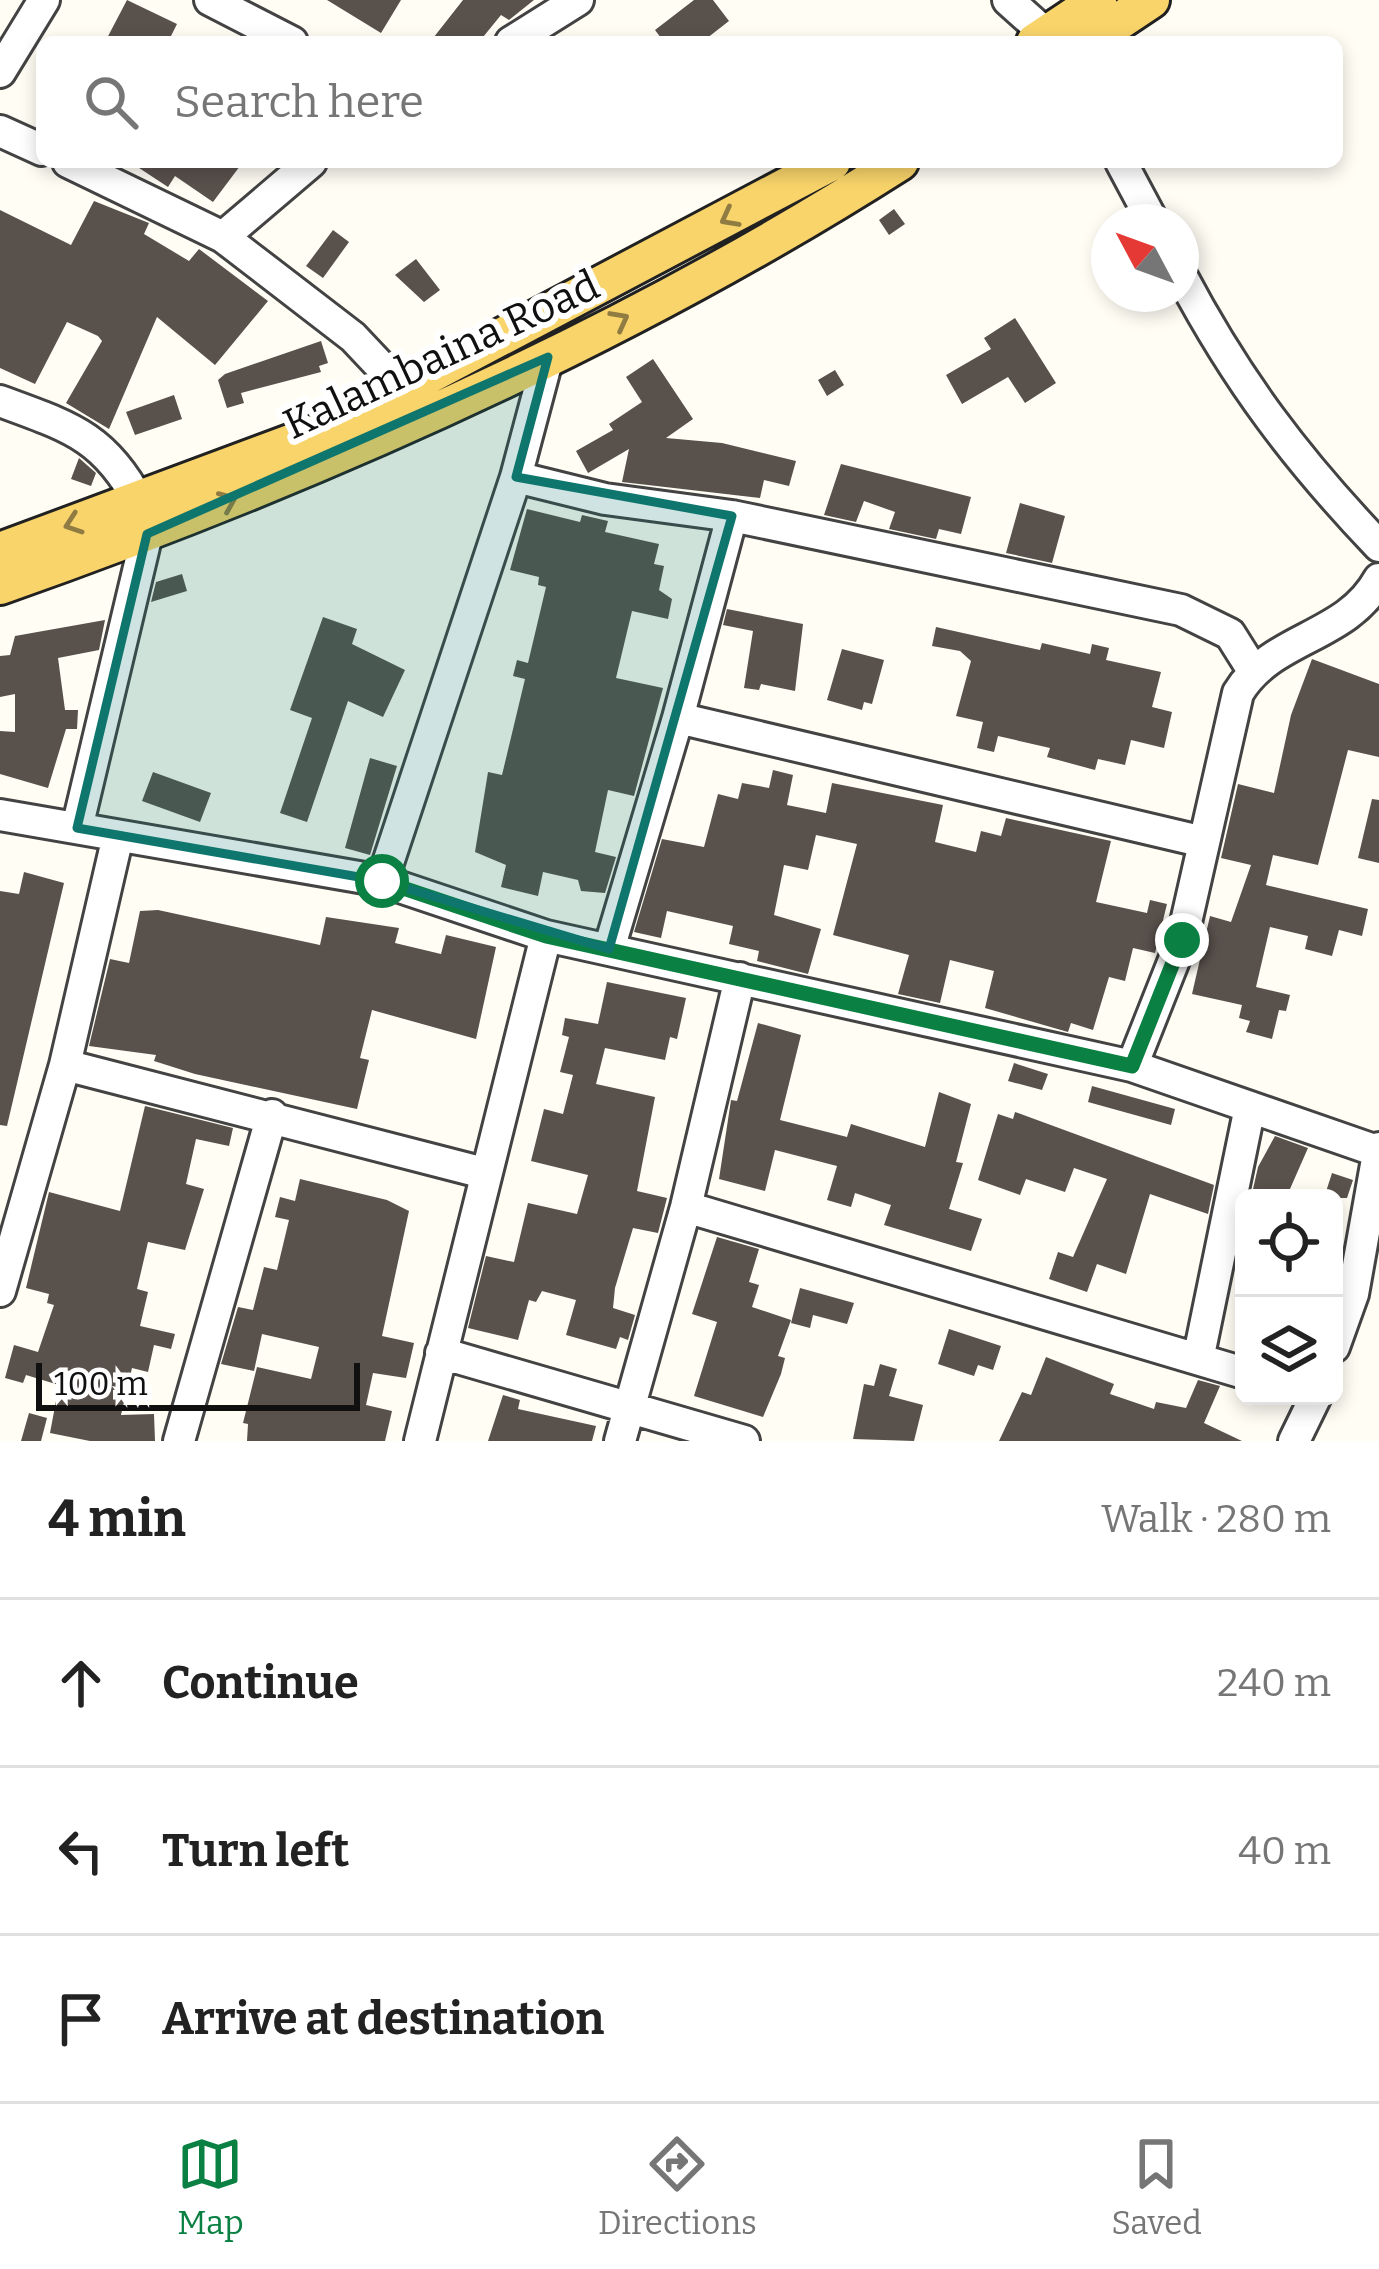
<!DOCTYPE html>
<html lang="en">
<head>
<meta charset="utf-8">
<style>
	:root { --surface:#fff; --page:#f6f6f6; --text:#222; --muted:#767676; --line:#e0e0e0; --accent:#0b8043 }
	body { margin:0; font-family:Bitter,serif; background:var(--page); color:var(--text) }
	.controls { position:absolute; right:36px; bottom:36px; display:grid; overflow:hidden; border-radius:18px; box-shadow:0 6px 18px #0003 }
	.controls button { width:108px; height:108px; display:grid; place-items:center; padding:0; border:0; border-bottom:3px solid var(--line); background:var(--surface); color:var(--text); font:60px sans-serif }
	.compass { position:absolute; left:1091px; top:204px; width:108px; height:108px; border-radius:50%; background:var(--surface); box-shadow:0 6px 18px #0003; rotate:311deg }
	.scale { position:absolute; left:36px; bottom:30px; width:324px; box-sizing:border-box; padding-left:12px; border:6px solid #101010; border-top:0; font-size:33px; line-height:42px; white-space:nowrap; color:#101010; -webkit-text-stroke:9px #fff; paint-order:stroke }
	.stop { position:absolute; width:36px; height:36px; margin:-27px; border:9px solid #0b8043; border-radius:50%; background:#fff }
	.stop.end { background:#0b8043; border-color:#fff; box-shadow:0 3px 12px #0008 }
	.list { margin:0; padding:0; list-style:none }
	h2 { display:flex; justify-content:space-between; align-items:center; height:156px; margin:0; padding:0 48px; font-size:51px }
	h2 small { font-size:39px; font-weight:400; color:var(--muted) }
	.list li { display:grid; grid-template-columns:78px 1fr auto; gap:36px; align-items:center; box-sizing:border-box; height:168px; padding:0 48px; border-top:3px solid var(--line) }
	.list b { display:block; font-size:45px; white-space:nowrap }
	.list em { font-size:39px; font-style:normal; color:var(--muted) }
	.icon { flex:none; width:66px; height:66px; fill:none; stroke:currentColor; stroke-width:2; stroke-linecap:round; stroke-linejoin:round }
	.map { position:relative; flex:none; width:1379px; height:1441px; overflow:hidden }
	.search { position:absolute; background:var(--surface); box-shadow:0 6px 18px #0003; left:36px; right:36px; top:36px; height:132px; display:flex; align-items:center; gap:30px; box-sizing:border-box; padding:0 42px; border-radius:18px; color:var(--muted); font-size:45px }
	.sheet { height:660px; background:var(--surface) }
	nav { display:flex; justify-content:space-around; align-items:center; box-sizing:border-box; height:168px; border-top:3px solid var(--line); background:var(--surface); font-size:33px; color:var(--muted) }
	nav a { display:grid; justify-items:center; gap:6px }
	nav .on { color:var(--accent) }
	.map>svg:first-child { display:block }
</style>
</head>
<body>
<div class="map">
<svg width="1379" height="1441" viewBox="0 0 1379 1441">
	<rect width="100%" height="100%" fill="#fffdf4"/>
	<path fill="#59514c" d="M127,0L177,24L168,42H105Z
		M327,0H401L381,33Z
		M463,0H534L509,20L501,15L479,42H430Z
		M694,0H713L729,21L702,42H664L655,30Z
		M130,162H243L213,202L175,176L168,187Z
		M94,201L149,223L144,234L189,261L199,249L268,301L215,365L157,317L109,429L66,403L102,341L98,336L67,322L35,384L0,368V210L71,245Z
		M894,209L905,224L889,235L879,220Z
		M333,230L349,242L323,278L306,266Z
		M416,259L440,290L424,302L395,275Z
		M1015,318L1056,383L1025,403L1008,377L962,404L946,375L991,349L984,338Z
		M321,341L328,363L319,366L321,372L241,393L244,403L227,408L218,380L225,374Z
		M653,359L693,419L666,438L722,443L796,461L789,486L764,480L760,498L622,482L629,449L588,473L576,451L613,430L609,424L642,402L626,377Z
		M835,370L844,385L827,396L818,380Z
		M174,395L182,419L135,435L126,412Z
		M79,458L96,473L91,486L71,479Z
		M841,464L971,497L961,534L939,529L936,539L889,529L895,512L864,501L856,522L824,515Z
		M1020,503L1065,516L1052,563L1006,553Z
		M527,509L580,522L582,515L608,521L605,532L659,544L654,564L664,566L659,590L672,599L668,619L632,611L616,678L663,688L634,796L608,790L595,852L616,857L605,893L581,891L578,880L543,872L538,896L501,887L506,865L475,852L488,772L502,775L525,679L513,676L517,660L528,663L546,587L538,585L539,577L510,570Z
		M182,574L187,591L151,602L156,582Z
		M727,609L803,624L795,691L761,684L759,690L744,688L753,631L723,625Z
		M323,617L357,629L352,644L405,670L383,717L348,701L307,822L280,813L312,718L290,710Z
		M105,620L99,650L58,658L65,710H78L77,729H66L48,788L0,774V731L15,732V694L0,697V656L10,655L15,636Z
		M936,627L1040,650L1042,643L1090,654L1092,644L1109,648L1106,660L1161,672L1152,707L1172,712L1164,748L1131,740L1125,765L1098,759L1095,770L1047,757L1050,748L998,736L994,752L977,748L983,722L956,716L971,661L960,651L932,646Z
		M842,649L884,660L872,704L864,702L862,710L827,700Z
		M1312,659L1379,684V757L1348,750L1318,865L1273,855L1266,885L1368,909L1362,936L1339,930L1332,956L1305,949L1308,936L1270,927L1256,987L1290,995L1286,1011L1279,1010L1272,1039L1246,1032L1250,1021L1239,1018L1242,1005L1192,994L1210,916L1231,922L1251,865L1221,858L1238,784L1274,793L1291,715Z
		M370,758L397,766L370,855L345,848Z
		M773,770L793,775L787,805L826,813L832,783L943,805L935,842L976,852L981,831L1001,836L1006,818L1111,841L1096,902L1147,913L1150,900L1167,904L1155,953L1133,948L1125,981L1109,977L1093,1030L1071,1023L1068,1032L985,1008L994,971L950,960L940,1003L898,994L909,955L833,935L857,844L816,835L808,870L784,865L774,915L821,929L808,974L757,961L759,951L729,944L733,926L667,911L661,938L634,932L662,839L704,847L718,794L738,799L742,783L769,788Z
		M153,772L211,793L200,822L142,801Z
		M1372,799L1379,800V863L1358,858Z
		M24,872L64,883L7,1126L0,1125V891L19,894Z
		M158,910L320,945L326,917L399,928L395,943L441,954L446,935L496,947L476,1039L372,1010L360,1058L369,1060L357,1109L195,1074L154,1061L156,1055L89,1046L110,959L129,963L140,911Z
		M607,982L686,998L677,1039L670,1037L665,1060L605,1048L596,1084L655,1097L637,1191L667,1198L658,1233L633,1228L615,1288L613,1308L635,1315L628,1340L620,1337L616,1349L566,1335L576,1300L542,1291L536,1302L529,1300L518,1340L468,1328L486,1256L514,1262L528,1203L577,1214L588,1175L531,1161L544,1109L563,1114L573,1075L560,1072L569,1037L562,1035L565,1018L598,1024Z
		M758,1023L801,1035L780,1120L847,1137L851,1124L925,1147L939,1092L971,1104L956,1162L963,1163L949,1209L982,1219L971,1251L884,1225L891,1205L855,1193L851,1207L827,1200L837,1166L775,1150L765,1191L719,1179L731,1100L737,1101Z
		M1014,1063L1048,1074L1042,1090L1008,1081Z
		M1092,1086L1175,1109L1171,1125L1088,1102Z
		M145,1106L233,1128L229,1146L196,1139L186,1184L204,1189L185,1250L148,1242L137,1289L148,1292L140,1326L175,1334L171,1349L154,1345L148,1372L132,1368L121,1415L154,1414L155,1441H90L50,1433L59,1385L26,1375L23,1383L5,1378L14,1345L38,1352L54,1305L47,1303L49,1294L26,1288L49,1192L120,1211Z
		M1015,1112L1214,1185L1208,1214L1150,1194L1126,1274L1097,1264L1087,1292L1049,1279L1058,1252L1073,1257L1107,1179L1074,1168L1065,1192L1026,1179L1020,1195L978,1180L998,1114L1013,1119Z
		M1275,1136L1308,1148L1286,1198H1251L1258,1167Z
		M1332,1173L1353,1180L1347,1198H1324Z
		M300,1179L387,1200L409,1211L382,1336L414,1343L406,1378L373,1373L366,1405L392,1411L385,1441H247L248,1424L243,1423L257,1367L311,1379L319,1347L262,1334L254,1371L221,1364L238,1307L253,1310L264,1267L277,1270L289,1220L275,1217L280,1197L295,1201Z
		M717,1237L759,1249L749,1282L759,1285L752,1307L791,1320L778,1356L785,1358L781,1374L763,1417L694,1396L717,1322L692,1314Z
		M800,1288L854,1303L847,1324L813,1315L810,1328L791,1323Z
		M949,1329L1001,1346L993,1370L978,1365L974,1376L938,1364Z
		M1046,1357L1114,1384L1110,1394L1154,1409L1156,1402L1186,1408L1198,1380L1220,1386L1204,1423L1242,1441H999L1022,1392L1031,1395Z
		M880,1364L897,1369L889,1396L923,1405L914,1441L853,1439L864,1384L874,1386Z
		M503,1395L520,1400L518,1409L596,1426L592,1441H488Z
		M29,1413L47,1418L41,1441H21Z"/>
	<g fill="none" stroke-linecap="round" stroke-linejoin="round">
		<g stroke="#434343" stroke-width="36">
			<path id="minor" d="M210,0L292,42
				M1008,0L1047,35
				M511,42L578,0
				M0,72L44,0
				M0,131L42,150
				M68,162L223,237L353,337L403,390
				M1121,162L1153,222
				M223,237L311,162
				M1181,275C1237,381 1296,459 1379,546
				M0,401C67,426 104,435 139,502
				M516,477L605,499L732,516L1181,610L1230,634L1252,669
				M678,718L732,516
				M0,815L382,881L546,936L1132,1066L1377,1151
				M77,828L147,534
				M382,881L516,477L548,357
				M609,949L678,718L1204,842
				M65,1065L484,1173
				M1132,1066L1182,940L1238,693C1272,636 1346,639 1379,579
				M686,1207L1244,1373
				M0,1291L65,1065L118,836
				M1334,1347L1353,1294L1379,1148
				M441,1353L744,1441
				M1199,1355L1250,1107
				M179,1441L272,1115
				M420,1441L546,936
				M620,1441L686,1207L740,978
				M1294,1441L1316,1396"/>
		</g>
		<g stroke="#212121" stroke-width="42">
			<path id="major" d="M1035,42L1098,0
				M1088,42L1151,0
				M0,551L325,430L832,162
				M0,586C312,476 621,340 900,162"/>
		</g>
		<use href="#minor" stroke="#fff" stroke-width="30"/>
		<use href="#major" stroke="#f8d46a" stroke-width="36"/>
	</g>
	<defs><path id="oneway-chevron" d="M-2-3.5L2.5 0L-2 3.5" fill="none" stroke-width="1.6" stroke-linecap="round" stroke-linejoin="round" transform="scale(3)"/></defs>
	<g stroke="#907c42">
		<use href="#oneway-chevron" transform="translate(729 218) rotate(152)"/>
		<use href="#oneway-chevron" transform="translate(620 320) rotate(-28)"/>
		<use href="#oneway-chevron" transform="translate(228 501) rotate(-23)"/>
		<use href="#oneway-chevron" transform="translate(73 524) rotate(161)"/>
	</g>
	<g fill="none" stroke-linecap="round" stroke-linejoin="round">
		<path stroke="#0b8043" stroke-width="15" d="M382,881L546,936L1132,1066L1182,940"/>
	</g>
	<path fill="#0f766e" fill-opacity="0.2" stroke="#0f766e" stroke-width="9" stroke-linejoin="round" d="M548,357L516,477L732,516L609,949L382,881L77,828L147,534Z"/>
	<g text-anchor="middle" stroke-width="12" stroke-linejoin="round" paint-order="stroke">
		<g font-size="42" fill="#101010" stroke="#fff">
			<text transform="translate(441 354) rotate(-25)" y="15">Kalambaina Road</text>
		</g>
	</g>
</svg>
<div class="controls">
<button><svg class="icon" aria-label="locate" viewBox="0 0 24 24"><circle cx="12" cy="12" r="6"/><path d="M12 2v4M12 18v4M2 12h4M18 12h4"/></svg></button>
<button><svg class="icon" aria-label="layers" viewBox="0 0 24 24"><path d="M12 4l9 5-9 5-9-5zM3 14l9 5 9-5"/></svg></button>
</div>
<svg class="compass" viewBox="-18 -18 36 36"><path d="M0-13l5 13h-10z" fill="#e53935"/><path d="M0 13l5-13h-10z" fill="#767676"/></svg>
<div class="scale">100 m</div>
<div class="stop" style="left:382px;top:881px"></div>
<div class="stop end" style="left:1182px;top:940px"></div>
<div class="search"><svg class="icon" aria-label="search" viewBox="0 0 24 24"><circle cx="10" cy="10" r="6"/><path d="M15 15l6 6"/></svg>Search here</div>
</div>
<section class="sheet">
<h2>4 min<small>Walk · 280 m</small></h2>
<ul class="list">
<li><svg class="icon" aria-label="ahead" viewBox="0 0 24 24"><path d="M12 20V5M6 11l6-6 6 6"/></svg><div><b>Continue</b></div><em>240 m</em></li>
<li><svg class="icon" aria-label="left" viewBox="0 0 24 24"><path d="M17 20v-9H6M10 6l-5 5 5 5"/></svg><div><b>Turn left</b></div><em>40 m</em></li>
<li><svg class="icon" aria-label="arrive" viewBox="0 0 24 24"><path d="M6 21V4h12l-3 4 3 4H6"/></svg><div><b>Arrive at destination</b></div></li>
</ul>
</section>
<nav>
<a class="on"><svg class="icon" aria-label="map" viewBox="0 0 24 24"><path d="M3 6l6-2 6 2 6-2v14l-6 2-6-2-6 2zM9 4v14M15 6v14"/></svg>Map</a>
<a><svg class="icon" aria-label="directions" viewBox="0 0 24 24"><path d="M12 3l9 9-9 9-9-9zM9 14v-3h6M13 9l2 2-2 2"/></svg>Directions</a>
<a><svg class="icon" aria-label="saved" viewBox="0 0 24 24"><path d="M7 4h10v16l-5-4-5 4z"/></svg>Saved</a>
</nav>
</body>
</html>
